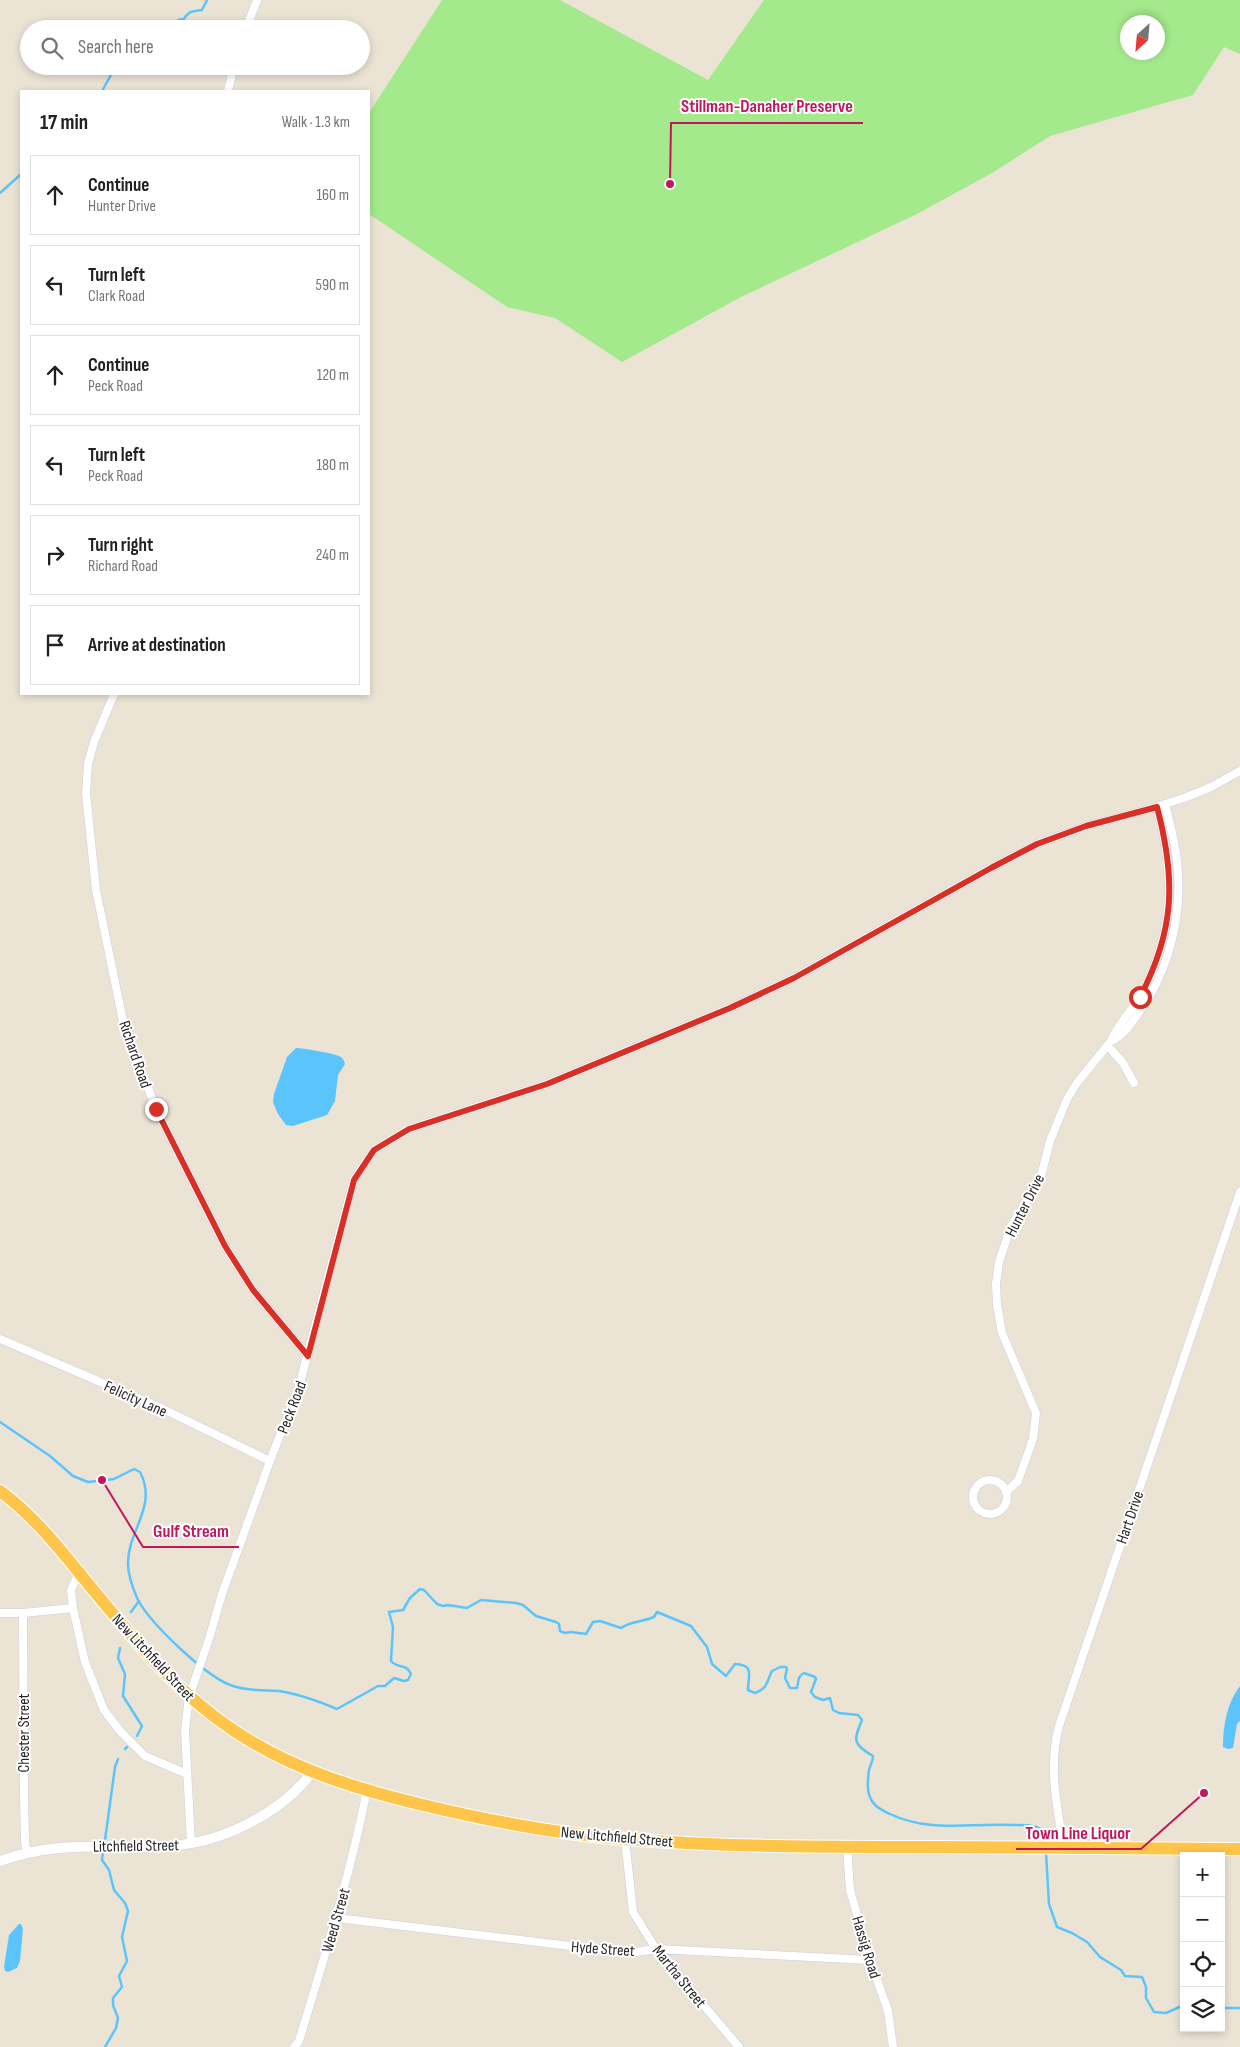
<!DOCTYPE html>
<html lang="en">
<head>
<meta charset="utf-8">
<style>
	:root { --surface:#fff; --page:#f6f6f6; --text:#202124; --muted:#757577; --line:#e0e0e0 }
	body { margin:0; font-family:"Sofia Sans Condensed",sans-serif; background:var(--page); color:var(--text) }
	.controls { position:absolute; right:15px; bottom:15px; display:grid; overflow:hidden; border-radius:0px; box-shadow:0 2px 8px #0003 }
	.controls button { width:45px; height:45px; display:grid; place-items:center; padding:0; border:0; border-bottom:1px solid var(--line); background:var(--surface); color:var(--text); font:25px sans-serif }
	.compass { position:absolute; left:1120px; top:15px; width:45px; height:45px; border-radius:50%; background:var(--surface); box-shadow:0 2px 8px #0003; rotate:206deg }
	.stop { position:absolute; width:15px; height:15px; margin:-11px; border:4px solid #d93025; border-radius:50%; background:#fff }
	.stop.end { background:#d93025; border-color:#fff; box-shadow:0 1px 5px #0008 }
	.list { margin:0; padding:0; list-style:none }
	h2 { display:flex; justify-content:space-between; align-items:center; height:65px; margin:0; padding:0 20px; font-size:21px }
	h2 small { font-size:16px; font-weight:400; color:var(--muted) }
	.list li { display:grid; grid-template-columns:32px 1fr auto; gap:15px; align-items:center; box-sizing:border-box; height:80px; margin:0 10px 10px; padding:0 10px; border:1px solid var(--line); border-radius:0px }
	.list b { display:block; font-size:19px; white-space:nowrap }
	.list p { margin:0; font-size:16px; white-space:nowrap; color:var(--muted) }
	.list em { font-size:16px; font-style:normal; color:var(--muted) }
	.icon { flex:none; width:28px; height:28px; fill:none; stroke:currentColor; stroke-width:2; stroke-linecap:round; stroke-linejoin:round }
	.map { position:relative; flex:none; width:1240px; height:2047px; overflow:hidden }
	.search { position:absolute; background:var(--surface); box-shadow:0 2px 8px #0003; left:20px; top:20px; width:350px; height:55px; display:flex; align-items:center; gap:12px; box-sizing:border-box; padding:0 18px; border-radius:28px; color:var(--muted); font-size:19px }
	.panel { position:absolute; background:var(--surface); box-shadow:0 2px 8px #0003; left:20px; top:90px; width:350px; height:605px; border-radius:0px }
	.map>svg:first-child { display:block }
</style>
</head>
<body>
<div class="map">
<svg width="1240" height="2047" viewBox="0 0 1240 2047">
	<rect width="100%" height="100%" fill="#ebe4d5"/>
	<path fill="#a4e98b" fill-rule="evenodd" d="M442,0H560L708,80L764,0H1240V54L1224,47L1193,95L1050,136L992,173L917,214L741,297L622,362L555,318L507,307L369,214V113ZM1128,22H1158V52H1128Z"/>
	<path fill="#5bc5fb" d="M296,1048C303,1048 337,1054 341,1057C344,1060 344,1061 345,1064L338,1075L335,1101L327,1115L293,1126L286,1125L278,1114L273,1102L274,1094L287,1057Z
		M1240,1686V1721L1237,1724L1233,1748L1228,1749L1223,1747C1223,1725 1227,1703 1240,1686Z
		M19,1924H21L23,1929L20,1961L17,1968L8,1972L5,1971L4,1967L9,1935Z"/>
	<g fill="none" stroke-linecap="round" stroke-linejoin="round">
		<path stroke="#5bc5fb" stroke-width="2.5" d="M173,29L178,20L184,19C188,11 194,11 202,10L207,0
			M102,91L116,66
			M0,193L21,174
			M0,1422L50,1456L73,1476L88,1482L114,1479L134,1469L140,1472C158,1506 128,1530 128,1563C128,1575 133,1589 138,1600C151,1624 207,1678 233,1686C248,1691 263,1690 279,1691C299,1694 318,1701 337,1709L378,1686H385L394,1678L404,1681L408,1680L411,1674C405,1662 399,1670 391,1661L393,1627L389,1612L403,1610L410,1598L420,1589L424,1590L437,1604L443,1606L448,1605L467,1608L481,1600L516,1603L523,1605L536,1616L556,1622L559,1624L560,1631L565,1633L571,1632L586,1634L593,1622L600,1621L621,1628C630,1621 643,1622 654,1617L657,1612L691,1626L707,1647L712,1664L726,1676L735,1664C755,1665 748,1675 748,1690L755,1693C768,1688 766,1683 772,1671L780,1667H786L787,1669L785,1678L790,1688H797C799,1681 797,1677 804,1673L815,1677L816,1679L811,1692L815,1697L823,1700L830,1698L833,1710L839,1713L858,1715L862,1720C853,1741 853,1744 873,1756C873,1762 870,1765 869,1770C868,1777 867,1791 870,1797C873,1806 882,1810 890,1814C930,1833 968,1823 1011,1825C1021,1825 1031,1824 1041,1829L1045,1842
			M131,1612L139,1601
			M120,1648L118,1658L125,1674L123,1696L142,1726L137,1736
			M125,1749L127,1747
			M105,1840L115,1767L118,1759
			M103,1852L102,1860L109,1870L114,1890L125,1903L128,1911L122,1937L127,1961L119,1976L122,1987L113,1998V2005L118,2018L116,2028L105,2047
			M1046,1853L1049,1904L1057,1927L1072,1933L1087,1942L1100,1957L1121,1970L1125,1976L1142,1977L1146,1987V1998L1154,2012L1166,2013L1184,2005
			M1221,2008H1240"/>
		<g stroke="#cbcee2" stroke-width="9">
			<path id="minor" d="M246,29L257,0
				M228,91L234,66
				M114,694L94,742L88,764L86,793L96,890L123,1021L156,1109L225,1246L253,1290L308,1356
				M1157,807C1175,874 1175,930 1142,993C1133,1010 1118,1023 1111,1041C1124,1036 1132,1022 1140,1011C1170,968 1183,913 1177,861C1175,842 1170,823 1165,804
				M1108,1046L1123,1063L1134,1083
				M0,1339L161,1408L270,1461
				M973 1497a17 17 0 1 1 34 0a17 17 0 1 1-34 0Z
				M1006,1492L1018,1481L1033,1439L1036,1413L1002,1333L997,1305L996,1284L999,1262L1011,1226L1040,1180L1050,1141L1067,1099L1077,1083L1111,1041
				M79,1572L71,1590L73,1608L85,1662L104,1710L120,1731L145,1756L187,1774
				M0,1613H23L73,1608
				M23,1613L24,1797L25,1842L27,1852
				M625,1839L633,1912L656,1949L739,2047
				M191,1843L185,1730L189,1697L209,1639L222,1594L270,1461L300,1383L354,1179L374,1150L409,1129L547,1084L730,1008L794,978L991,868L1037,844L1087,826L1146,810L1184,798L1211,787L1240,771
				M847,1846L850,1890L870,1960L888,2011L893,2047
				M1064,1848C1057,1807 1048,1767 1059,1726L1240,1192
				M337,1918L629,1953L656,1949L870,1960
				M294,2047L299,2041C324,1958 350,1876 367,1790"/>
		</g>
		<g stroke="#cbcee2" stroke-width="11">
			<path id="tertiary" d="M0,1861C60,1840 105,1849 166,1846C219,1844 280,1815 312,1772"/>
		</g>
		<g stroke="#fff" stroke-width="14">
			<path id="trunk" d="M0,1491C34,1516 59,1548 85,1580C130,1634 174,1691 233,1730C291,1769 356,1789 423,1805C489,1821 557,1834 625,1839C725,1847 825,1847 925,1847C1030,1847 1135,1848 1240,1849"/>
		</g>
		<use href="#minor" stroke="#fff" stroke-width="8"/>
		<use href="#tertiary" stroke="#fff" stroke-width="10"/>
		<use href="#trunk" stroke="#ffc44a" stroke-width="12"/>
	</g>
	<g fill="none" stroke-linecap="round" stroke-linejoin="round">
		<path stroke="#d93025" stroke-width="6" d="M156,1109L225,1246L253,1290L308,1356L354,1180L374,1150L409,1129L547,1084L730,1008L794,978L991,868L1037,844L1086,826L1157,807C1176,879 1175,930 1140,997"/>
	</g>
	<g text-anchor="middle" stroke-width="4" stroke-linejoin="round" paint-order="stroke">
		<g font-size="16" fill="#262626" stroke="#fff">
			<text transform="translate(136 1054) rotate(71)" y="6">Richard Road</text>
			<text transform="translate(1024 1205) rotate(-63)" y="6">Hunter Drive</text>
			<text transform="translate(136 1398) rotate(24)" y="6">Felicity Lane</text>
			<text transform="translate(291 1407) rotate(-69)" y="6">Peck Road</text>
			<text transform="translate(1129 1517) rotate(-71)" y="6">Hart Drive</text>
			<text transform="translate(154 1657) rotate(47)" y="6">New Litchfield Street</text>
			<text transform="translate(23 1733) rotate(-90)" y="6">Chester Street</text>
			<text transform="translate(617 1836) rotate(5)" y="6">New Litchfield Street</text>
			<text transform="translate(136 1845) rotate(-1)" y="6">Litchfield Street</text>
			<text transform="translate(335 1920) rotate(-74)" y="6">Weed Street</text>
			<text transform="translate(867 1947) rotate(73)" y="6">Hassig Road</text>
			<text transform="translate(603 1948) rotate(4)" y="6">Hyde Street</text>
			<text transform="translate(680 1976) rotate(51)" y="6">Martha Street</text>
		</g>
	</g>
	<path fill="none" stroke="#c2185b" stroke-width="2" d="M670 184L671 123H863M102 1480L143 1547H239M1204 1793L1141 1849H1016"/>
	<g fill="#c2185b" stroke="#fff" stroke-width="2">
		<circle cx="670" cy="184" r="5"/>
		<circle cx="102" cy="1480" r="5"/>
		<circle cx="1204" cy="1793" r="5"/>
	</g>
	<g font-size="18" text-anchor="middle" font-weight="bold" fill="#c2185b" stroke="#fff" stroke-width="4" stroke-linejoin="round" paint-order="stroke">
		<text x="767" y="112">Stillman-Danaher Preserve</text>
		<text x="191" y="1537">Gulf Stream</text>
		<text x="1078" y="1839">Town Line Liquor</text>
	</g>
</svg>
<div class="controls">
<button>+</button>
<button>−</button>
<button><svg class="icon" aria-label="locate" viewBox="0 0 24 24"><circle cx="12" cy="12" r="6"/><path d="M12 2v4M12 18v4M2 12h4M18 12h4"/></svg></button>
<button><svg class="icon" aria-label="layers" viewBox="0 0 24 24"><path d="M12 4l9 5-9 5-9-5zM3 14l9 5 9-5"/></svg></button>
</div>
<svg class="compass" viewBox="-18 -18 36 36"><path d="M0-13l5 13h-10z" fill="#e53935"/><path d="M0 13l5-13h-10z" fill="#757577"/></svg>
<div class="stop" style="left:1140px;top:997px"></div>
<div class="stop end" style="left:156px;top:1109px"></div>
<div class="search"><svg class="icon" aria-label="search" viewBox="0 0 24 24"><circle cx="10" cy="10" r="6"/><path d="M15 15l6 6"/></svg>Search here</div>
<section class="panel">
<h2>17 min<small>Walk · 1.3 km</small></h2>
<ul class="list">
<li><svg class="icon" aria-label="ahead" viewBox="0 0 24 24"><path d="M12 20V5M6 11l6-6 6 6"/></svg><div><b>Continue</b><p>Hunter Drive</p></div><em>160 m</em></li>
<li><svg class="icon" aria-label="left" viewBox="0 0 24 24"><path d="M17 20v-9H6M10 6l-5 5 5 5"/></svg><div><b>Turn left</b><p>Clark Road</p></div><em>590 m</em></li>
<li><svg class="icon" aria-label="ahead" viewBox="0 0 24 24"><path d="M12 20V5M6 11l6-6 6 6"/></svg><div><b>Continue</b><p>Peck Road</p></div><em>120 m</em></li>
<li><svg class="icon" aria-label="left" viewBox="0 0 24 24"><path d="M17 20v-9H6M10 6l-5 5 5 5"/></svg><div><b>Turn left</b><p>Peck Road</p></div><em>180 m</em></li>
<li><svg class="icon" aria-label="right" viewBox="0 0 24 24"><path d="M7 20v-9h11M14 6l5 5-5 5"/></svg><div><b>Turn right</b><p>Richard Road</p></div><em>240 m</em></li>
<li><svg class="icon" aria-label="arrive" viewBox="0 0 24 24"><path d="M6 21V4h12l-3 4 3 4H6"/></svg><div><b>Arrive at destination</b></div></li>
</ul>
</section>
</div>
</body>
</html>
